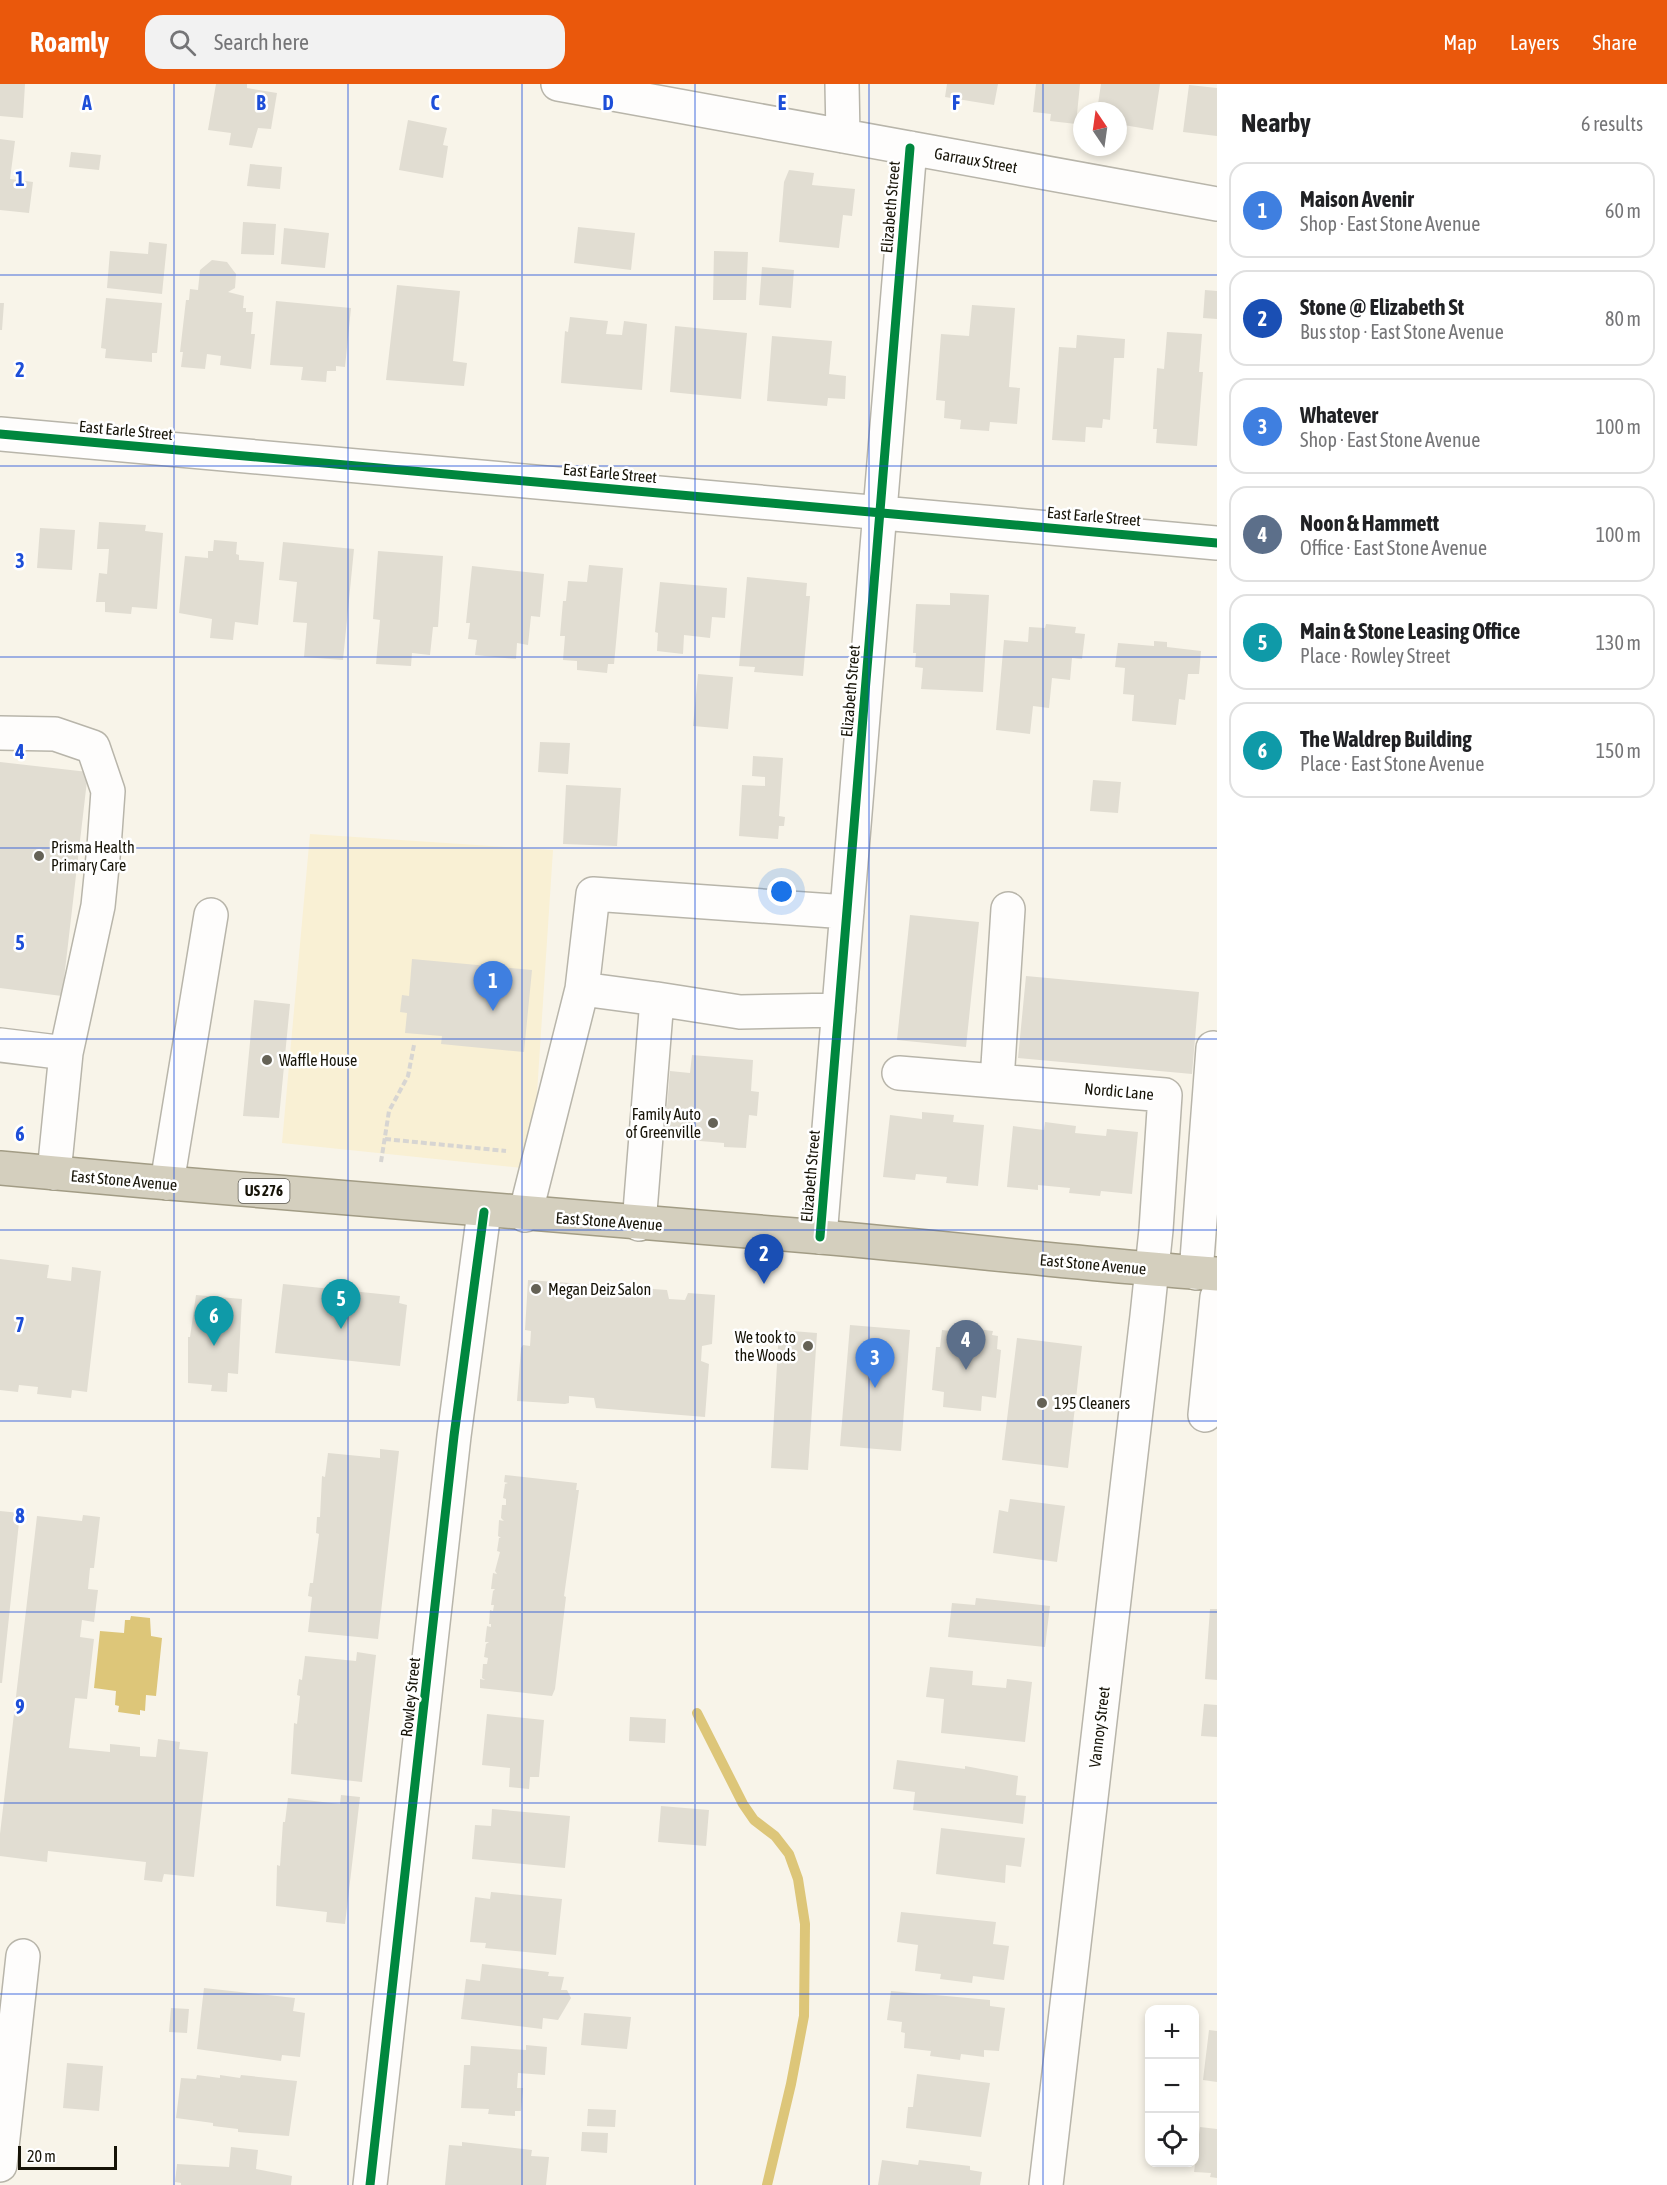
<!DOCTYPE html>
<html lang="en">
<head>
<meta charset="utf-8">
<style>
	:root { --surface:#fff; --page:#f2f2f2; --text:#202124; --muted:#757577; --line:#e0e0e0; --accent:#ea580c }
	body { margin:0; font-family:"Asap Condensed",sans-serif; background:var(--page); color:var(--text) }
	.controls { position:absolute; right:18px; bottom:18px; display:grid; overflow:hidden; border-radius:12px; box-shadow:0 3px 9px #0003 }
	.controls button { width:54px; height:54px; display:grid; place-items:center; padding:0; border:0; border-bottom:2px solid var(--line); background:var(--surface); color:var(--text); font:30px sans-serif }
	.compass { position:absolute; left:1073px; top:18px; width:54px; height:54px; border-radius:50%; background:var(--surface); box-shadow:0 3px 9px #0003; rotate:347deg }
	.scale { position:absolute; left:18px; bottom:15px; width:99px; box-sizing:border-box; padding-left:6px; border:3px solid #161307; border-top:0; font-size:16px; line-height:21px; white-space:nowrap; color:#161307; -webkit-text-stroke:4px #fff; paint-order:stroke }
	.you { position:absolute; left:782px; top:808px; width:21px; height:21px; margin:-15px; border:4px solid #fff; border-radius:50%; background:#1a73e8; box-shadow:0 0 0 9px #1a73e833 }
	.badge { display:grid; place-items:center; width:39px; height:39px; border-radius:50%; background:var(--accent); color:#fff; font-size:20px; font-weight:700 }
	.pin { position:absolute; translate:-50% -50px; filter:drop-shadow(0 2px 3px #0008) }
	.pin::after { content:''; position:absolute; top:32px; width:21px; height:18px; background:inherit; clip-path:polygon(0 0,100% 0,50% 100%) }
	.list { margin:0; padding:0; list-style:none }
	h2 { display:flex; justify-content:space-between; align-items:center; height:78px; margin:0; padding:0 24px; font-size:26px }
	h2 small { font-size:20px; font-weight:400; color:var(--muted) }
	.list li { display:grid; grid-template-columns:39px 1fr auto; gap:18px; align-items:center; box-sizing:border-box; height:96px; margin:0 12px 12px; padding:0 12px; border:2px solid var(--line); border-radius:18px }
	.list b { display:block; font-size:22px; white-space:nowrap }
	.list p { margin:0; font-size:20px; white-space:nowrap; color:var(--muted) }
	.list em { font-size:20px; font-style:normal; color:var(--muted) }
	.icon { flex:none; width:33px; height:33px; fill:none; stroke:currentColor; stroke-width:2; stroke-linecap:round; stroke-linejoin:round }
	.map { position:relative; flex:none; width:1217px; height:2101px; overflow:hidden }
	header { display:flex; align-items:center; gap:36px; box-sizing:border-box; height:84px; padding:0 30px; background:var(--accent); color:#fff }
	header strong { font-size:28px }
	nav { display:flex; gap:33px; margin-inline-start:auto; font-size:21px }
	.search { width:420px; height:54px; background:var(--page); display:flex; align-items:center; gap:15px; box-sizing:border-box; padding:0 21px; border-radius:18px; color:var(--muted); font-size:22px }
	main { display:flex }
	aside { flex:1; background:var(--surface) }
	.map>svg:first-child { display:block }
</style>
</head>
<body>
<header>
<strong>Roamly</strong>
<div class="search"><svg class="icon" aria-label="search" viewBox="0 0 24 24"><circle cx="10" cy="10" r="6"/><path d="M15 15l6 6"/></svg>Search here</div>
<nav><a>Map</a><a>Layers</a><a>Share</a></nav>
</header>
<main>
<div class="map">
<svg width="1217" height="2101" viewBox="0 0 1217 2101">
	<rect width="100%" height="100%" fill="#f8f4e9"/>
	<path fill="#f9f0d4" d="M310,750L553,766L532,1085L282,1059Z"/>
	<path fill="#ddc679" d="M131,1532L150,1534L151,1552L162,1554L156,1612L146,1611L145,1627L140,1626V1631L118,1628L119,1622L115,1621L116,1607L94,1604L100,1547L124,1549L125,1536H130Z"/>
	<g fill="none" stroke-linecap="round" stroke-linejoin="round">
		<path stroke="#ddc679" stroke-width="10" d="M697,1629L743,1720L754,1736L775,1752L789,1770L798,1795L805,1840L804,1932L791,2000L767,2101"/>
	</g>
	<path fill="#e1ddd2" d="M0,0H25L23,34L0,32Z
		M216,0H247V4L277,9L271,45L258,44L252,64L229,61L231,49L208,46Z
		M947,0H998L994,21L945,13Z
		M1036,0H1080L1076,40L1050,37L1051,30L1033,28Z
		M1101,0H1160L1153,46L1118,40V27H1097Z
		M1189,1L1217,4V52L1183,48Z
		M408,36L447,44L443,61L448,62L443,94L399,86Z
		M0,55L15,57L10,95L33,98L29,129L0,126Z
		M71,68L101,71L99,86L69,83Z
		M250,80L282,83L280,105L247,102Z
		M789,86L814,89L812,101L855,105L852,132L843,131L839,164L779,158L784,98Z
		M243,138L276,140L274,171L241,170Z
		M578,143L635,149L631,186L574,179Z
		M284,144L329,149L325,184L281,180Z
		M149,158L167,160L162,210L107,204L110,167L148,170Z
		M714,167L748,168L746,216H713Z
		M212,176L227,178L236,190L235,204L228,208L244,212L243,224H246V228H253L251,250H255L251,285L220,281L221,272L207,270L205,285L181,283L183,268H180L186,216H189L190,205L198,206L200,186Z
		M762,183L794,186L791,224L759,221Z
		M397,201L460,207L453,277L467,279L464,302L386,296Z
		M1205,206L1217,207V235L1203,234Z
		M106,214L162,219L157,269H152V278L105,274L106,265L101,264Z
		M276,217L351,224L345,283L336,282V287H327L326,298L301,296L303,283L270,281Z
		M0,219H4L2,246H0Z
		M972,221L1015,224L1009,303L1020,304L1017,340L990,338L989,347L960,345L961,336L944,334L945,317L936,316L941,250L969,252Z
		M570,233L608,237L606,250L622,251L624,237L647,240L642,306L561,299L565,247L568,248Z
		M675,242L747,249L741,315L670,308Z
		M1167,248L1202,250L1199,288H1203L1197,362L1156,359L1157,345H1153L1157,284L1164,285Z
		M1077,251L1125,255L1124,274H1114L1110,336L1103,335L1102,344L1086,343L1085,358L1052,356L1059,263L1076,264Z
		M772,252L832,257L829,290L846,292L845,315L828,314L827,322L767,317Z
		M99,438L146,441L145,447L163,449L157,525L132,523L131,530L105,528V518H96L99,489L107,490L109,465H97Z
		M40,444L75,446L72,486L37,484Z
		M214,456L237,458L236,470L239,471V476L264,478L258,541L235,538L233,556L210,554L212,535L179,529L185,472L208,474V467H213Z
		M283,458L354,465L343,576L304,573L307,539L293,538L297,498L279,496Z
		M378,467L443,472L438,543H433L430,571L412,569L411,582L376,580L380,536L373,535Z
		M589,481L623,484L614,580H608L607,589L577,586V577L563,576L565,552H560L563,517H566L568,497L587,498Z
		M472,482L544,490L540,533L531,532L528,561L517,559L516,575L475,571L477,556L468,555L470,539H466Z
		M747,493L807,499L806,512H810L803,592L754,588L755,583L739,582Z
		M660,498L727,504L725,534L712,533L710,554L684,551L683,570L657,567L658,549L655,548Z
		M950,509L989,511L983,608L921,605L923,584L915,583L916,569H913L916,520L950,521Z
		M1046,540L1076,543L1075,549L1085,550L1082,575L1072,574L1070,596L1052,594L1049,624L1033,622L1030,650L996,646L1004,556L1028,558L1029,543L1045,544Z
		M1154,557L1167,558V563L1201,567L1199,590H1188L1185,616L1179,615L1176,641L1132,637L1134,611L1123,610L1125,584L1115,583L1118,559L1154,562Z
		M698,590L733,593L728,645L693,642Z
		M540,658L570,659L568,690L538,688Z
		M753,672L783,674L779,732L785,733L784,742H779L778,755L739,752L742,701L765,702V693L752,692Z
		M0,678L88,688L62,912L0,904Z
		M1093,696L1121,698L1118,729L1090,727Z
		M566,701L621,704L617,762L563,760Z
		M910,831L979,838L966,963L897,956Z
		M412,875L532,886L524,968L441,960L442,952L405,949L407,929L400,928L402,911L409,912Z
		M1026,892L1199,908L1192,990L1018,974Z
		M254,916L290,920L279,1034L243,1032Z
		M692,971L753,976L751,1007L759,1008L757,1032L749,1031L746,1064L724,1063V1059L676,1055L677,1047L665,1046L670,987L690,989Z
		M922,1028L954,1031L953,1038L984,1041L978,1102L946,1099L947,1093L916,1090L915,1096L883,1093L890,1031L922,1035Z
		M1045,1038L1076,1042L1075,1049L1106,1052L1107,1045L1138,1048L1132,1110L1101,1107L1100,1112L1069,1109L1070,1104L1038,1101V1106L1007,1103L1013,1042L1044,1046Z
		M0,1175L49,1181L47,1194L71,1197L72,1183L101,1187L87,1308L72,1306L71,1314L37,1310L38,1303L19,1301L18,1308L0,1306Z
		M528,1196L667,1206L669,1215L685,1216L688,1209L715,1211L712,1260L702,1262L701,1277L709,1280L705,1333L596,1324L594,1314L569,1312V1319L565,1320L517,1317L521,1264L523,1261L530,1262L531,1247L525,1246Z
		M283,1200L400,1212L399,1219L407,1221L400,1282L275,1269Z
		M196,1211L242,1215L238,1290L228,1289L227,1308L211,1307L212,1301L188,1299V1253H190Z
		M850,1241L910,1246L901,1367L840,1362Z
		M969,1244L993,1247L992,1251L998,1252L997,1265L1001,1266L996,1314L982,1312L981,1327L943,1323L944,1308L932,1306L936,1263H940L942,1246L969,1249Z
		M779,1246L817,1249L808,1386L771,1384Z
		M1017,1254L1082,1262L1068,1384L1002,1376Z
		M380,1365L399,1367L378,1555L308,1548L312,1513L308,1512L310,1499H313L319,1450L316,1449L317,1433H320L322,1392L325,1393L328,1369L380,1374Z
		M505,1391L577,1399L576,1406H579L564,1512L566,1513L555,1605L552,1612L480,1604V1595L485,1596L482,1594L483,1580H487L488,1574L484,1573L486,1560L489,1558H485L487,1542L491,1543V1540H489L490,1526L493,1527L494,1521H491L493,1507L495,1505H491L493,1489L497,1490L495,1487L500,1468L497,1467L499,1454H501L498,1452L499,1436L504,1437L501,1434L502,1421H506V1415L503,1414L505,1400L508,1399L504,1398Z
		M1010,1415L1065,1422L1057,1478L993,1469L999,1426L1008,1428Z
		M0,1427L20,1429L2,1599H0Z
		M83,1431L100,1433L94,1484H90L88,1505L98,1506L94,1538L82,1536L80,1553L94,1555L87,1615L75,1614L69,1664L110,1668V1660L140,1663V1672L156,1673L158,1655L180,1658L179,1665L208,1668L194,1793L164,1790L162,1798L144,1796L146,1778L48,1767L47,1778L0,1772V1750L37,1432L82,1437Z
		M976,1514L1050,1522L1045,1563L948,1553L952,1519L975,1521Z
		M1210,1525H1217V1596L1205,1595Z
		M357,1568L376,1571L362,1698L291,1690L294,1639L297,1640L300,1612L297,1611L299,1595L302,1596L305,1572L356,1577Z
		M930,1583L973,1587L972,1601L1006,1604L1007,1595L1032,1598L1025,1658L941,1649L944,1615L926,1613Z
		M1204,1620L1217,1621V1653L1201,1652Z
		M487,1630L544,1636L539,1693H530L529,1705L509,1703L510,1684L482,1681Z
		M630,1633L666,1635L665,1659L629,1657Z
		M897,1676L965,1685V1682L1018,1692L1016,1711L1026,1712L1023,1740L913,1726L915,1708L893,1705Z
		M341,1711L360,1713L345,1840L326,1838L327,1828L276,1822L277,1781L280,1782L283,1738H285L288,1714L340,1720Z
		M661,1722L709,1726L706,1762L658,1758Z
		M492,1725L570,1732L565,1784L472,1775L475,1741L491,1742Z
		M941,1744L1025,1754L1021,1783L1006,1781L1005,1799L936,1790Z
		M491,1808L562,1815L556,1871L485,1864L486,1859L470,1858L475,1813L490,1815Z
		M901,1828L996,1838L993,1860L1009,1862L1004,1896L973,1892L972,1899L940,1895L941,1890L915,1887L918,1861L897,1858Z
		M482,1880L549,1888L548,1892L564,1893L561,1906H567L571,1914L558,1936L543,1934L542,1945L461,1935L466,1895L480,1897Z
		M204,1904L295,1914L293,1927L305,1929L300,1973L282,1971L281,1977L197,1965Z
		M891,1907L990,1916V1922L1005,1924L999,1967L984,1966V1973L961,1970L960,1976L930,1972L931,1967L904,1964L905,1949L901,1948L902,1938L887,1936Z
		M171,1924L189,1925L187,1949L169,1948Z
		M584,1929L631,1933L627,1965L581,1961Z
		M1209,1946L1217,1947V1998L1203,1996Z
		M526,1961L547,1963L545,1991L518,1989L517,2004H523L521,2027H515V2032L488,2030L489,2025L461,2024L464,1981H470L471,1962L526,1966Z
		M67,1979L103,1982L99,2027L63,2024Z
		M917,1990L990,1999L981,2053L906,2044L908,2023H913Z
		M197,1991L220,1994V1991L240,1994L241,1991L297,1997L289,2052L238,2048V2045L213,2042V2039L176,2034L181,1994L196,1995Z
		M588,2025L616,2026L615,2043L587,2042Z
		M1200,2043L1217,2045V2094L1210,2093L1211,2089L1194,2088Z
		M582,2048L608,2049L607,2069L581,2067Z
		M462,2058L532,2066L531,2072L549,2073L546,2101H445L449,2061L462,2062Z
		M231,2063L258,2066L256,2085L292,2092L291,2101H181V2099L175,2098L177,2080L229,2083Z
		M882,2076L918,2081L919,2076L970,2082V2086L982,2088L980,2101H878Z"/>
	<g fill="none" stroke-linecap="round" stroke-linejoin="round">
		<g stroke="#b8b5aa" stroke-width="36">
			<path id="minor" d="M558,0L1217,120
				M842,0L843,52
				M0,350L1217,459
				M0,649L55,650L93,663L108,707L104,763L98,822L66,969L54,1089
				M582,905L657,915
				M0,961L66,969
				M899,989L1165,1011L1156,1146L1147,1232L1046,2101
				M997,997L1008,825
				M167,1099L211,831
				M525,1131L582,905L593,810L847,828
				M639,1140L657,915L740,928L839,926
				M820,1153L910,64
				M1196,1189L1213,964
				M1205,1331L1217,1213
				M0,2081L23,1872
				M370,2101L454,1352L484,1128"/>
		</g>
		<g stroke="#a29c85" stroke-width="36">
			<path id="highway" d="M0,1084C273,1109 546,1132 820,1153C952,1164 1084,1181 1217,1190"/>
		</g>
		<path stroke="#d7d5d2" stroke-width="4" stroke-dasharray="6 3" stroke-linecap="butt" d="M385,1055L506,1067
			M381,1078L389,1027L408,992L414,961"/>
		<use href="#minor" stroke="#fefdfc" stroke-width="33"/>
		<use href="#highway" stroke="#d4cfbe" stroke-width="33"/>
		<g stroke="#fff" stroke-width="13">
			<path id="cycleway" d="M0,350L1217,459
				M820,1153L910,64
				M370,2101L454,1352L484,1128"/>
		</g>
		<use href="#cycleway" stroke="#00873e" stroke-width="9"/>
	</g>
	<path fill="none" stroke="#1d4ed8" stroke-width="1.5" stroke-opacity="0.55" d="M174,0V2101M348,0V2101M522,0V2101M695,0V2101M869,0V2101M1043,0V2101M0,191H1217M0,382H1217M0,573H1217M0,764H1217M0,955H1217M0,1146H1217M0,1337H1217M0,1528H1217M0,1719H1217M0,1910H1217"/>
	<g fill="#656256" stroke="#fff" stroke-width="2">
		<circle cx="39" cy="772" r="6"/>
		<circle cx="267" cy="976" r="6"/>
		<circle cx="713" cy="1039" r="6"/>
		<circle cx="536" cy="1205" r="6"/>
		<circle cx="808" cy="1262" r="6"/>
		<circle cx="1042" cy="1319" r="6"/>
	</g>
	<g text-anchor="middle" stroke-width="5" stroke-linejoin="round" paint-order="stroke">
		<rect fill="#fff" stroke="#5c5a51" stroke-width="1.5" x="238.5" y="1095" width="51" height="24" rx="4.5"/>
		<g font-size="15" font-weight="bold" fill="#161307">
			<text x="264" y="1112">US 276</text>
		</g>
		<g font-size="16" fill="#161307" stroke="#fff">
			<text transform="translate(976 76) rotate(10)" y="6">Garraux Street</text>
			<text transform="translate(890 123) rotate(-85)" y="6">Elizabeth Street</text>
			<text transform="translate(126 346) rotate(5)" y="6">East Earle Street</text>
			<text transform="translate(610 389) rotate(5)" y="6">East Earle Street</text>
			<text transform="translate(1094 432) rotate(5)" y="6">East Earle Street</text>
			<text transform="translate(850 607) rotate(-85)" y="6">Elizabeth Street</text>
			<text transform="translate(1119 1007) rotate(5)" y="6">Nordic Lane</text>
			<text transform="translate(810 1092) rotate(-85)" y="6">Elizabeth Street</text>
			<text transform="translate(124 1096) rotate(5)" y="6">East Stone Avenue</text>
			<text transform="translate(609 1137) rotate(4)" y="6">East Stone Avenue</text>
			<text transform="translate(1093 1180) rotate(5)" y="6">East Stone Avenue</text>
			<text transform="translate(410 1613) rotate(-84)" y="6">Rowley Street</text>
			<text transform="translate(1099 1643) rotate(-83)" y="6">Vannoy Street</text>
		</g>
		<g font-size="16" fill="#161307" stroke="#fff" text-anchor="start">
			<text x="51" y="769">Prisma Health<tspan x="51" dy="18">Primary Care</tspan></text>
			<text x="279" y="982">Waffle House</text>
			<text x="701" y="1036" text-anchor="end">Family Auto<tspan x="701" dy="18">of Greenville</tspan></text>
			<text x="548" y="1211">Megan Deiz Salon</text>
			<text x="796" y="1259" text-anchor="end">We took to<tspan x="796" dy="18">the Woods</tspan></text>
			<text x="1054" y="1325">195 Cleaners</text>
		</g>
	</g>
	<g font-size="20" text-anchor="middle" font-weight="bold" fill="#1d4ed8" stroke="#fff" stroke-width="5" stroke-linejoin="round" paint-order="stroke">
		<text x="87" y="26">A</text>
		<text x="261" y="26">B</text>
		<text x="435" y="26">C</text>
		<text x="608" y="26">D</text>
		<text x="782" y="26">E</text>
		<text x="956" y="26">F</text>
		<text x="20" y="102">1</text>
		<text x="20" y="293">2</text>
		<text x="20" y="484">3</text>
		<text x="20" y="675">4</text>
		<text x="20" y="866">5</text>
		<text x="20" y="1057">6</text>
		<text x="20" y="1248">7</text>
		<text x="20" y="1439">8</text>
		<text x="20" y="1630">9</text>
	</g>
</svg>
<div class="controls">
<button>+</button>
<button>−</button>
<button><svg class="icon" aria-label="locate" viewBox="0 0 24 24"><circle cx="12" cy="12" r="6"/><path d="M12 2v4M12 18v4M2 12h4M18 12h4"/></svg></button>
</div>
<svg class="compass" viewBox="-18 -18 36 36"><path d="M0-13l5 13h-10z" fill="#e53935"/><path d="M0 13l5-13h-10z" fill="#757577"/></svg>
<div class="scale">20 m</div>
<div class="you"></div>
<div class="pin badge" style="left:493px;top:927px;background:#3f7fe0">1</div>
<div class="pin badge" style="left:764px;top:1200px;background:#1a4fb4">2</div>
<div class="pin badge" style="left:875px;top:1304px;background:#3f7fe0">3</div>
<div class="pin badge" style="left:966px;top:1286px;background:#5c6f8a">4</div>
<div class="pin badge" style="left:341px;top:1245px;background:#0f9aa8">5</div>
<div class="pin badge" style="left:214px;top:1262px;background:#0f9aa8">6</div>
</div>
<aside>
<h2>Nearby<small>6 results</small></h2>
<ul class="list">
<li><span class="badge" style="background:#3f7fe0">1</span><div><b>Maison Avenir</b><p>Shop · East Stone Avenue</p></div><em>60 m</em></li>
<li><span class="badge" style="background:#1a4fb4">2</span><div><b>Stone @ Elizabeth St</b><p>Bus stop · East Stone Avenue</p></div><em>80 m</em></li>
<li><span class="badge" style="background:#3f7fe0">3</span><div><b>Whatever</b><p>Shop · East Stone Avenue</p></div><em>100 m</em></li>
<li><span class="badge" style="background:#5c6f8a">4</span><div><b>Noon &amp; Hammett</b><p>Office · East Stone Avenue</p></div><em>100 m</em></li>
<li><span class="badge" style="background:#0f9aa8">5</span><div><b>Main &amp; Stone Leasing Office</b><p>Place · Rowley Street</p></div><em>130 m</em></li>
<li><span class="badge" style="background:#0f9aa8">6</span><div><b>The Waldrep Building</b><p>Place · East Stone Avenue</p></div><em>150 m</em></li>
</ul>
</aside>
</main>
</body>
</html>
